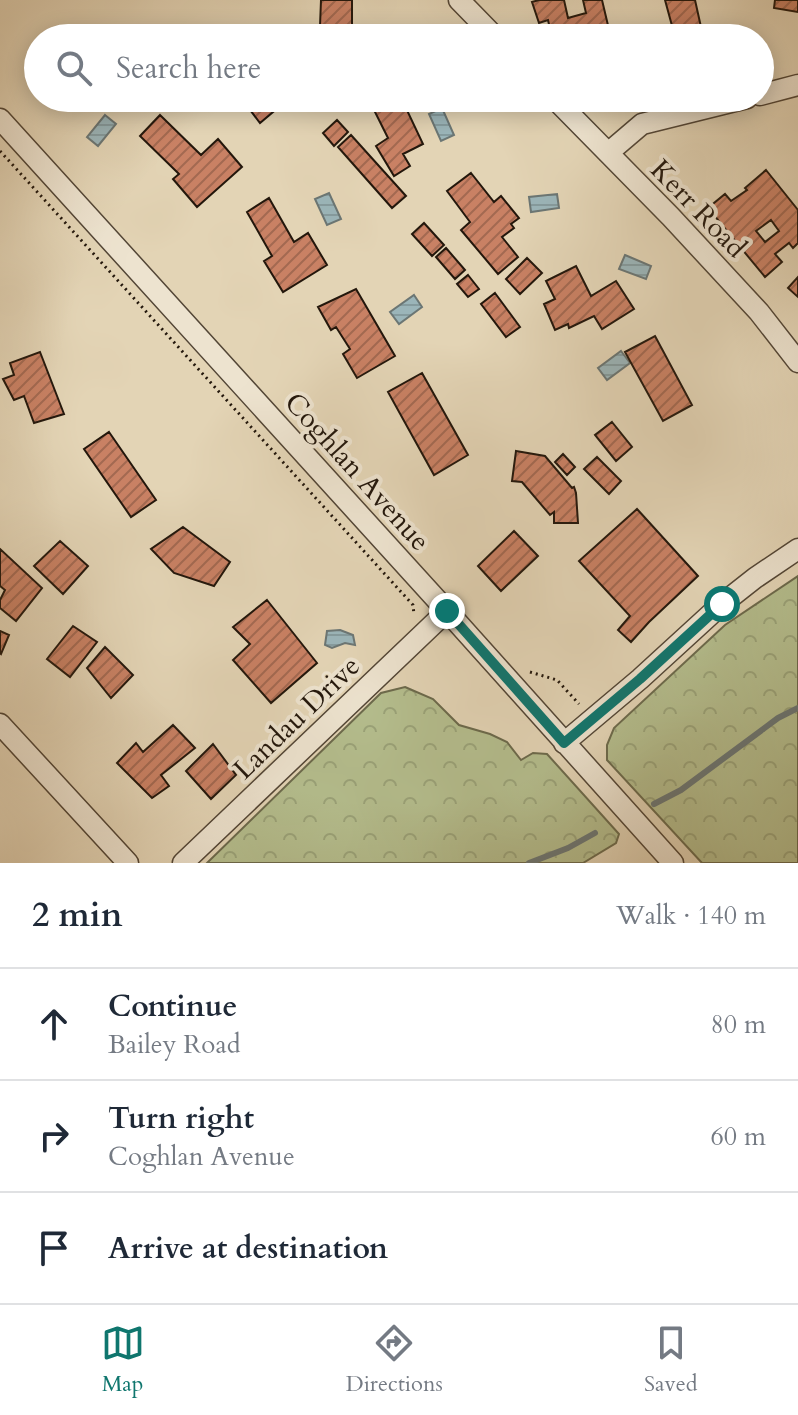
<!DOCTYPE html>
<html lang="en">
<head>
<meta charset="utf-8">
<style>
	:root { --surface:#fff; --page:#f6f6f7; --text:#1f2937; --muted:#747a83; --line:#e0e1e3; --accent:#0f766e }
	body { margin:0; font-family:Cardo,serif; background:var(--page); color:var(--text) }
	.stop { position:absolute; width:24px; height:24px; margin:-18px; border:6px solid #0f766e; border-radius:50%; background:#fff }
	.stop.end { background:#0f766e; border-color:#fff; box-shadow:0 2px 8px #0008 }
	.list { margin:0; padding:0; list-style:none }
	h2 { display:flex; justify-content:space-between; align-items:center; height:104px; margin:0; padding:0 32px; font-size:34px }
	h2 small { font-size:26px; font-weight:400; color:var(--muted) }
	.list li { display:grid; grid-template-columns:52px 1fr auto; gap:24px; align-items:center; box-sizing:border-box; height:112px; padding:0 32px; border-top:2px solid var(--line) }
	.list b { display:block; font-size:30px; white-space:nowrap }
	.list p { margin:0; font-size:26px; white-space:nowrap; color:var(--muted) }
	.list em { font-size:26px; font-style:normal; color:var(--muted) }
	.icon { flex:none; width:44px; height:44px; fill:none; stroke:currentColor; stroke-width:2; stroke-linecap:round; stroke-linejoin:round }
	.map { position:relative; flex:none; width:798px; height:863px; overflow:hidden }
	.search { position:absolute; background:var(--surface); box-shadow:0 4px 20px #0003; left:24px; right:24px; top:24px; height:88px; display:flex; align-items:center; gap:20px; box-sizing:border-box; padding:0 28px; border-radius:44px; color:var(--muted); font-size:30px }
	.sheet { height:440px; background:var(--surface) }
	nav { display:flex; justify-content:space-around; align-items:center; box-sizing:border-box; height:112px; border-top:2px solid var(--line); background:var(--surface); font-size:22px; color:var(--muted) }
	nav a { display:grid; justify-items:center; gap:4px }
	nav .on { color:var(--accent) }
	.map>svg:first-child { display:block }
</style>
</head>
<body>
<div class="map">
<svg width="798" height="863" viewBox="0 0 798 863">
	<defs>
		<pattern id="forest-crowns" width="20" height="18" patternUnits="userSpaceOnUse" patternTransform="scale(2)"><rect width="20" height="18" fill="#b4bd8d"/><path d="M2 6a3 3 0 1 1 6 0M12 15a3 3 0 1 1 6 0" fill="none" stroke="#9aa278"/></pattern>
		<pattern id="water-rules" width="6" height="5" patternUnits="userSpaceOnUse" patternTransform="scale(2)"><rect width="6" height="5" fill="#9bb5b9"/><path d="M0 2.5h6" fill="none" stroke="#859b9e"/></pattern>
		<pattern id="building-hatch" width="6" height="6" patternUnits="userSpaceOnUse" patternTransform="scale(2)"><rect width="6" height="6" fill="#c98164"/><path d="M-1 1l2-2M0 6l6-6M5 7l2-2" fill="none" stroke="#a36951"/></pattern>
	</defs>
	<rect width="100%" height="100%" fill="#e3d4b5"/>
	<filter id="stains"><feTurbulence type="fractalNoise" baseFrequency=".0025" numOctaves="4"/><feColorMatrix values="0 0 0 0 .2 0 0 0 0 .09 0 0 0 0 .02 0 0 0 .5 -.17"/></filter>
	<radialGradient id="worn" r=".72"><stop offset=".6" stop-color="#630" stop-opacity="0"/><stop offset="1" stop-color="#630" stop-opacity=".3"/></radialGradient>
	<path fill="url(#forest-crowns)" stroke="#6c6a4c" stroke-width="2" d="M798,576V863H702L607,760V745L614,728L725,625Z
		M405,687L433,699L459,725L490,734L507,742L521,760L533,753L547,754L619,834L616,843L583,863H207L381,693Z"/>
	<path fill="url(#water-rules)" stroke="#6b7674" stroke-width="2" d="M442,108L454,135L441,141L429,114Z
		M105,115L116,124L98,146L87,137Z
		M329,193L341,219L327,225L315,199Z
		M557,194L559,208L531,212L529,197Z
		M625,255L651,266L646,279L619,269Z
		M414,295L422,307L399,324L390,312Z
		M621,351L630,363L607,380L598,368Z
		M340,630L353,635L355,645L345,643L332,648L325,645L327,631Z"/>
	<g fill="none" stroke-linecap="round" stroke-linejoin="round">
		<path stroke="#6b7674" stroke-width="6" d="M654,804L681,790L778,718L798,708
			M529,863L568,848L595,833"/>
	</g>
	<path fill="url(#building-hatch)" stroke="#23170c" stroke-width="2" fill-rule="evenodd" d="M321,0H352V27L365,28L364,38H309V25L320,26Z
		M539,0H564L568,18L586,13L583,0H602L611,38H552L548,20L539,23L532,2Z
		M665,0H695L701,27L674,33Z
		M775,0H798V12L774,8Z
		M105,98H126L115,108Z
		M241,98H281L285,102L260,123Z
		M375,98H409L404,104L423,144L403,154L410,166L394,176L376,146L388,138L373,108L379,105L373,100Z
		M160,115L201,155L218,139L242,167L197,207L173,179L179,174L140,136Z
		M337,120L348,132L334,146L323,133Z
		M351,135L406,196L392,208L338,147Z
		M766,170L798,210V243L793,248L789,243L775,254L782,262L765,277L708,208L725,194L731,201L747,190L745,188ZM771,220L779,231L765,242L756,231Z
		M471,173L494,202L501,196L519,218L511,224L514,228L502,237L518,257L498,274L461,230L470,222L447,191Z
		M269,198L294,242L308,233L327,265L283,292L264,261L272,256L247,212Z
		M424,223L444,245L432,256L412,234Z
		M446,248L465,270L455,279L436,257Z
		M527,258L542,273L520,294L506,279Z
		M576,266L591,296L616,281L634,309L602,329L594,316L569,328L568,324L555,330L544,304L555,299L546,281Z
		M468,275L479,289L468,297L457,284Z
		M798,277V297L788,288Z
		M356,289L395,356L357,378L343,354L350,349L336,327L331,330L318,307Z
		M495,293L520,327L506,337L481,304Z
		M655,336L692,405L663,421L625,352Z
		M40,352L64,414L34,423L24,396L14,400L3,379L14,375L10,363Z
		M422,373L468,455L434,475L388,392Z
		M612,422L632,447L616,461L595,435Z
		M109,432L156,500L131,517L84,449Z
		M516,451L545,456L572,488L574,487L576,493L578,523H554V512L550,515L522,482L512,481Z
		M563,454L575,467L567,475L555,462Z
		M597,457L621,481L609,494L584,469Z
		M637,509L698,576L649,622L631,642L618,630L630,616L579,561Z
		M183,527L230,562L214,586L174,573L151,549Z
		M514,531L538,556L501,591L478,566Z
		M60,541L88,566L63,594L34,566Z
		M0,549L42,588L16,621L0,608V600L5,590L0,586Z
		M267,600L317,663L271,703L233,660L250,644L233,627Z
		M73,626L97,642L70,677L47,659Z
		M0,631L9,635L1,654L0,653Z
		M105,647L133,675L111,698L87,668Z
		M173,725L195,748L161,775L169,786L152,798L117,763L136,743L143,752Z
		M213,744L236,775L211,799L186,771Z"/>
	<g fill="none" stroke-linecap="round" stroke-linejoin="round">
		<g stroke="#534636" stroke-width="23">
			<path id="minor" d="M459,0L496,38
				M760,95L798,85
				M554,98L671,217L759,312L798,362
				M0,119L447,611L673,863
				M608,153L642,124L747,98
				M0,724L128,863
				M564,743L640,679L722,604L755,578L798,549
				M183,863L447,611"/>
		</g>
		<path stroke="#23170c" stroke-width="3" stroke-dasharray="2 4" stroke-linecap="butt" d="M0,151L413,605L414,615
			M530,672L557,680L579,704"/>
		<use href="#minor" stroke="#ede3cf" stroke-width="20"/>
	</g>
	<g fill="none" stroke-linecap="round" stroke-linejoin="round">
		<path stroke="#0f766e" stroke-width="10" d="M447,611L564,743L640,679L722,604"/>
	</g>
	<g text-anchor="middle" stroke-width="8" stroke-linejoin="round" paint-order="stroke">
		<g font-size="28" fill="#23170c" stroke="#ede3cf">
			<text transform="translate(699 208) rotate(46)" y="10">Kerr Road</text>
			<text transform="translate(358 471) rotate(48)" y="10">Coghlan Avenue</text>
			<text transform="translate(296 717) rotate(-44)" y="10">Landau Drive</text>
		</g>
	</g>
	<rect width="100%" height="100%" filter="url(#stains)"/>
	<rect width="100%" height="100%" fill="url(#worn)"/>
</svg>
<div class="stop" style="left:722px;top:604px"></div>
<div class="stop end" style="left:447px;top:611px"></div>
<div class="search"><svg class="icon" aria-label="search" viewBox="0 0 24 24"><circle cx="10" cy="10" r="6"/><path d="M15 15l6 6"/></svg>Search here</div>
</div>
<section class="sheet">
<h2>2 min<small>Walk · 140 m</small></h2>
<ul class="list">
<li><svg class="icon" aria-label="ahead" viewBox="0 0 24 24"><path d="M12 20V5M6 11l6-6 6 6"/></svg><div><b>Continue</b><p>Bailey Road</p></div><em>80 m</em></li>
<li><svg class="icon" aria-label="right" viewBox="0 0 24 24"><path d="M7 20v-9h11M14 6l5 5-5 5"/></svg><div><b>Turn right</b><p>Coghlan Avenue</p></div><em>60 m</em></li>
<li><svg class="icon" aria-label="arrive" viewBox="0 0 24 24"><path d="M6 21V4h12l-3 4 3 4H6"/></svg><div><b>Arrive at destination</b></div></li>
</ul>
</section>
<nav>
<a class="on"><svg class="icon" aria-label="map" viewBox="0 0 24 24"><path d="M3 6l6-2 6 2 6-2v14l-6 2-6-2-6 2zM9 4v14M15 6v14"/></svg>Map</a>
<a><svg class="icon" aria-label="directions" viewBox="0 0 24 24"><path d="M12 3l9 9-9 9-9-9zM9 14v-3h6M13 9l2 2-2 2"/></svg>Directions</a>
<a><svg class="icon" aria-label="saved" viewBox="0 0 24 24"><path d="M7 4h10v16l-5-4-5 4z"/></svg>Saved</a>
</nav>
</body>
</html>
